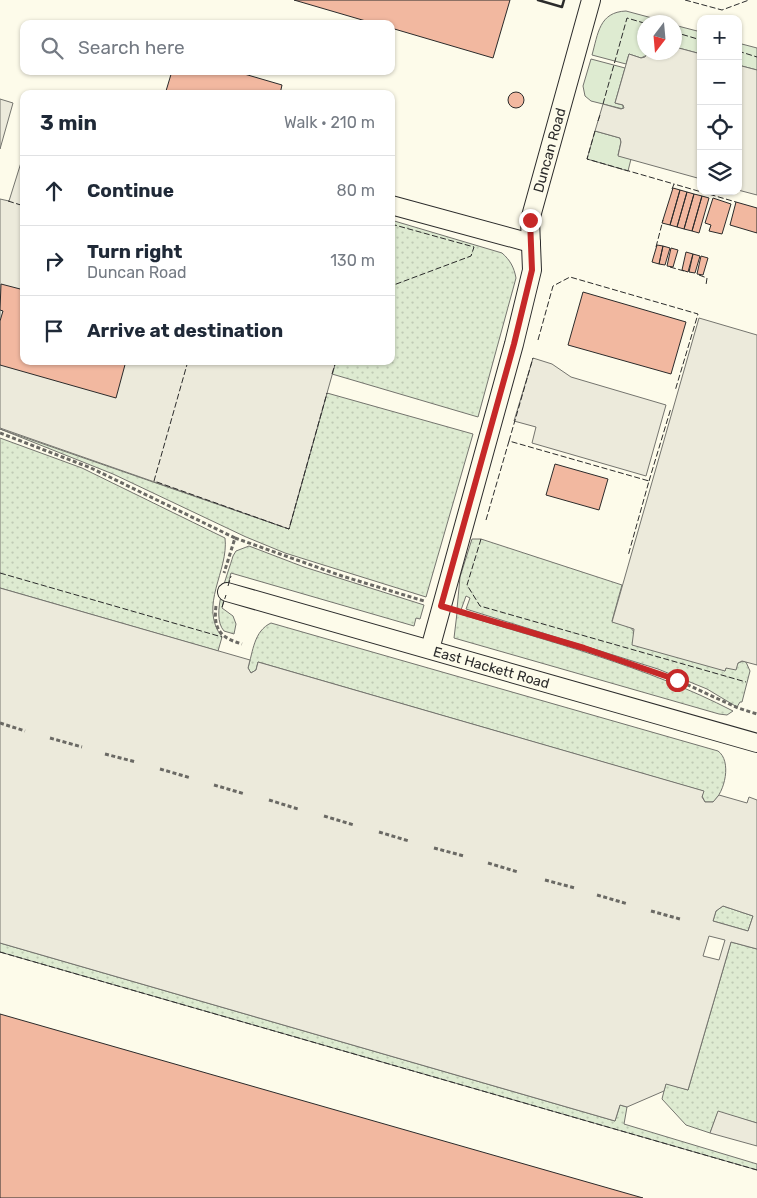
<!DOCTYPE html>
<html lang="en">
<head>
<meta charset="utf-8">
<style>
	:root { --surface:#fff; --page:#f2f2f3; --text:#1f2937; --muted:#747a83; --line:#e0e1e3 }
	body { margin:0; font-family:Rubik,sans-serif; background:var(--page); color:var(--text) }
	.controls { position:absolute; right:15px; top:15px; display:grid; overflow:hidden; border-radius:10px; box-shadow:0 1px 4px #0004 }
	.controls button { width:45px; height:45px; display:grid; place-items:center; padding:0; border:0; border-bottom:1px solid var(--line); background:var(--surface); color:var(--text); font:25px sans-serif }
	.compass { position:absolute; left:637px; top:15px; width:45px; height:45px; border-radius:50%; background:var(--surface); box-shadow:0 1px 4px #0004; rotate:196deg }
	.stop { position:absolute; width:15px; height:15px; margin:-11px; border:4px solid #c62828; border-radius:50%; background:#fff }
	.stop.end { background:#c62828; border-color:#fff; box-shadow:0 1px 5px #0008 }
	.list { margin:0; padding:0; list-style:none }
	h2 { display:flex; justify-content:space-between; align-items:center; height:65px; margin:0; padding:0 20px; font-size:21px }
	h2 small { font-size:16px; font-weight:400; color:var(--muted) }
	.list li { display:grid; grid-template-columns:32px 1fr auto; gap:15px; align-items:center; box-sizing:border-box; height:70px; padding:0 20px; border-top:1px solid var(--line) }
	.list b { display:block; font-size:19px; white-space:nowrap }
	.list p { margin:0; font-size:16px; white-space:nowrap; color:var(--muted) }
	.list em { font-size:16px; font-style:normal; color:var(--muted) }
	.icon { flex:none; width:28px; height:28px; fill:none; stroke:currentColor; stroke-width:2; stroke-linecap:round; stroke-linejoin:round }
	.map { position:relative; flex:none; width:757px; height:1198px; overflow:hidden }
	.search { position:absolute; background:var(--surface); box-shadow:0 1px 4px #0004; left:20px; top:20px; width:375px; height:55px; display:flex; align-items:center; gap:12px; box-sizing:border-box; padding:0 18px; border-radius:10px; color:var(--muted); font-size:19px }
	.panel { position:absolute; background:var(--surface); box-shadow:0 1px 4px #0004; left:20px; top:90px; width:375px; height:275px; border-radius:10px }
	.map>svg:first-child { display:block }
</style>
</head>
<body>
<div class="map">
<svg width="757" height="1198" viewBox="0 0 757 1198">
	<defs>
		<pattern id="grass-dots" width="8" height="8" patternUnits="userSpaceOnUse" patternTransform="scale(1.25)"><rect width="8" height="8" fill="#deebd1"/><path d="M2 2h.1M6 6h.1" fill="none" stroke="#bfcab4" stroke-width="1.8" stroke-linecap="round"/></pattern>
	</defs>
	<rect width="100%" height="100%" fill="#fdfbea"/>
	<path fill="url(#grass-dots)" stroke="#74746e" d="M391,220L502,253C510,260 514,267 516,278L478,417L332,374L336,361H391Z
		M327,393L473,434L426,597L285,553L246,537L113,474L0,429L289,529Z
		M0,438L82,468L225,538C229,571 198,606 222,637L218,651L0,588Z
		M472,539H481L622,585L612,621L630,627L635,633L725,671L726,668L743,661L746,662L750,671L742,702H740L737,707L707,689L658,669L466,609L470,598L466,596L461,610L457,609L460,577Z
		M249,546L304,567L424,605L420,619L416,618L414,626L231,573L222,608L233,616L236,624L234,634L224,631C210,615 228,574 233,556L236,551Z
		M457,613C550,642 646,666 733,711L727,715L719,714L454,638Z
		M271,623L718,751C732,761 725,792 713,802H705L702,796L703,791L258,662L256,670L251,673L248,668C253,651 254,631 271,623Z
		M723,906L753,916L748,931L713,921L716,911Z
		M731,942L757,949V1123L718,1112L710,1133L686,1125L662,1099L666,1083L688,1090Z
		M0,943L615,1121L620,1105L627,1107L624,1124L757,1164V1170L0,952Z"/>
	<path fill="#deebd1" stroke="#74746e" d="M626,11L667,22H644V52L648,53L647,55L641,58L629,54L626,64L592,55C598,34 599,12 626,11Z
		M674,25L701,32V54L675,47Z
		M738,43L757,48V70L738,65Z
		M591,59L625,68L615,103L623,105V109L591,101L585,96L583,86Z
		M595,131L620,138L621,142L618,155L631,159L628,171L587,159Z"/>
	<path fill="#eceadb" stroke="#74746e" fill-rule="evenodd" d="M675,47L701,54V179L618,156L621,142L620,138L595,131L603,104L621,109L624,108L623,105L615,103L629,54L641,58L645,57L648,53L674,52Z
		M738,65L757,70V195L738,190Z
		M0,99L13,103L0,149Z
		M24,153V361H336L289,529L0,428V199L9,201Z
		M699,318L757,335V665L742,661L738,663L736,670L726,668L725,671L632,645L634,629L612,622Z
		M533,358L552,364L571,377L666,405L646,476L532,443L536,427L514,421Z
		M0,588L250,660L248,668L251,673L256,670L258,662L704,791L702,797L705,802H713L719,795L747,803L749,797L757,800V949L731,942L688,1090L666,1084L664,1091L627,1107L620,1105L615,1121L0,943ZM723,906L753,916L748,931L713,921L716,911ZM709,936L725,940L719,960L703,956Z
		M718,1111L757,1123V1146L710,1133Z"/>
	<path fill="#f2b8a0" stroke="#2b2b2b" d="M294,0H510L493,58L391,28V24H376Z
		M172,71H234L282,85L280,94H177L166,91Z
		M508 100a8 8 0 1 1 16 0a8 8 0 1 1-16 0Z
		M673,188L680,190L670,225L662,223Z
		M680,190L687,192L677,227L670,225Z
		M687,192L694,194L684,229L677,227Z
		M694,194L702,196L692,231L684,229Z
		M702,196L709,198L699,233L692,231Z
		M713,198L731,204L722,234L709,231L711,225L705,223Z
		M736,202L757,208V233L730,225Z
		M657,245L663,246L659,264L652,262Z
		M663,246L670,248L665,265L659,264Z
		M671,248L678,250L673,267L667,266Z
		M686,252L693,254L688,272L682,270Z
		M693,254L700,256L695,273L689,272Z
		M701,256L708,258L703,275L697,274Z
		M1,284L24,290V361H126L116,398L0,365V321L3,311L0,310Z
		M583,292L686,322L671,374L568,345Z
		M555,464L608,479L599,510L546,495Z
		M0,1014L643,1198H0Z"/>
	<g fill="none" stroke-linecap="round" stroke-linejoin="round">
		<g stroke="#2b2b2b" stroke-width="20">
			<g id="minor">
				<path d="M391,205L531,243"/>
				<path id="s1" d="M227,592L757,743"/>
				<path id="s2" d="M430,649L514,344L532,270L530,220L591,0"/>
			</g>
		</g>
		<path stroke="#6a6964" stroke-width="3" stroke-dasharray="4 2.5" stroke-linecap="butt" d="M0,433L91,468L235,538L224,573
			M235,538L342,576L424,601
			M216,606C213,630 221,638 242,644
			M458,611L644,668L677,680L738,708L757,714
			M0,723L25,731
			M50,738L82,747
			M105,754L136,762
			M160,769L191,778
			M214,785L245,794
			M269,800L298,809
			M324,816L354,825
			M379,832L409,841
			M434,848L464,856
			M488,863L518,872
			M545,880L575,888
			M597,895L628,904
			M651,911L680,919"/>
		<use href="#minor" stroke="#fdfbea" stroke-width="18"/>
		<path stroke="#2b2b2b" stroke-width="1" stroke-dasharray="6 2.5" stroke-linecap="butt" d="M685,0L722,10L749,0
			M674,32L701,40
			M738,51L757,57
			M603,104L627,18L644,23
			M598,121L600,115
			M595,131L587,159L674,184
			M672,189L674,184L736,202
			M8,201L24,206
			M391,224L474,247L471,256L391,286
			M656,247L663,220
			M670,267L684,271
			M699,275L707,278L706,285
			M538,340L553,286L570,277L698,314L675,391
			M188,361L154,481L289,529L327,393
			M332,374L336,361
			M509,441L533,358
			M649,481L671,408
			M486,520L509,441L649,481L628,556
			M481,539L467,585L480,606L746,682
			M0,573L222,637
			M228,586L231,576
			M222,607L226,595
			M0,952L757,1170"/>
		<path stroke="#2b2b2b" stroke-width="2.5" d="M538,0L562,7L564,0"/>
	</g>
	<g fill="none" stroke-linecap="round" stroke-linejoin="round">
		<path stroke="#c62828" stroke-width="6" d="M530,220L532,270L514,344L441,606L584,648L677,680"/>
	</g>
	<g text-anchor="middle" stroke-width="4" stroke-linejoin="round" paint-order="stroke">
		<g font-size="14" fill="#2b2b2b" stroke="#fdfbea">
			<text dy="5" stroke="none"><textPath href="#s2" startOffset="515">Duncan Road</textPath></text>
			<text dy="5" stroke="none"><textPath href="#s1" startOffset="275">East Hackett Road</textPath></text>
		</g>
	</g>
</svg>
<div class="controls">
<button>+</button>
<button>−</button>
<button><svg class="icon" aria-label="locate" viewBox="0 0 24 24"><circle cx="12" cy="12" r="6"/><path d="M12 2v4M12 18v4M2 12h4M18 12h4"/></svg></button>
<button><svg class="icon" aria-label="layers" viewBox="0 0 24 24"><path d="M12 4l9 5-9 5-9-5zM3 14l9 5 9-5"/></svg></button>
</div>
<svg class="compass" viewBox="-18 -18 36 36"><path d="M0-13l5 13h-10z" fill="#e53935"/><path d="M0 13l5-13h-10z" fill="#747a83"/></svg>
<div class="stop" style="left:677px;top:680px"></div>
<div class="stop end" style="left:530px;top:220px"></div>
<div class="search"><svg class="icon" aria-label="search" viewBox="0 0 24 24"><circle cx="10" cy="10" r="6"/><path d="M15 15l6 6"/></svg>Search here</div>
<section class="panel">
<h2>3 min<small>Walk · 210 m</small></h2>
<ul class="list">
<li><svg class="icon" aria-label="ahead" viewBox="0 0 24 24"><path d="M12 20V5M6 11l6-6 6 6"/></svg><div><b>Continue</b></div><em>80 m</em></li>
<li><svg class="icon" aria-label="right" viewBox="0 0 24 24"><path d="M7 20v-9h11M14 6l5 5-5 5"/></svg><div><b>Turn right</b><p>Duncan Road</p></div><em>130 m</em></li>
<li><svg class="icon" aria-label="arrive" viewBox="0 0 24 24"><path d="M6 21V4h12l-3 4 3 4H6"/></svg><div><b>Arrive at destination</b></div></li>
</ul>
</section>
</div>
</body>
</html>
